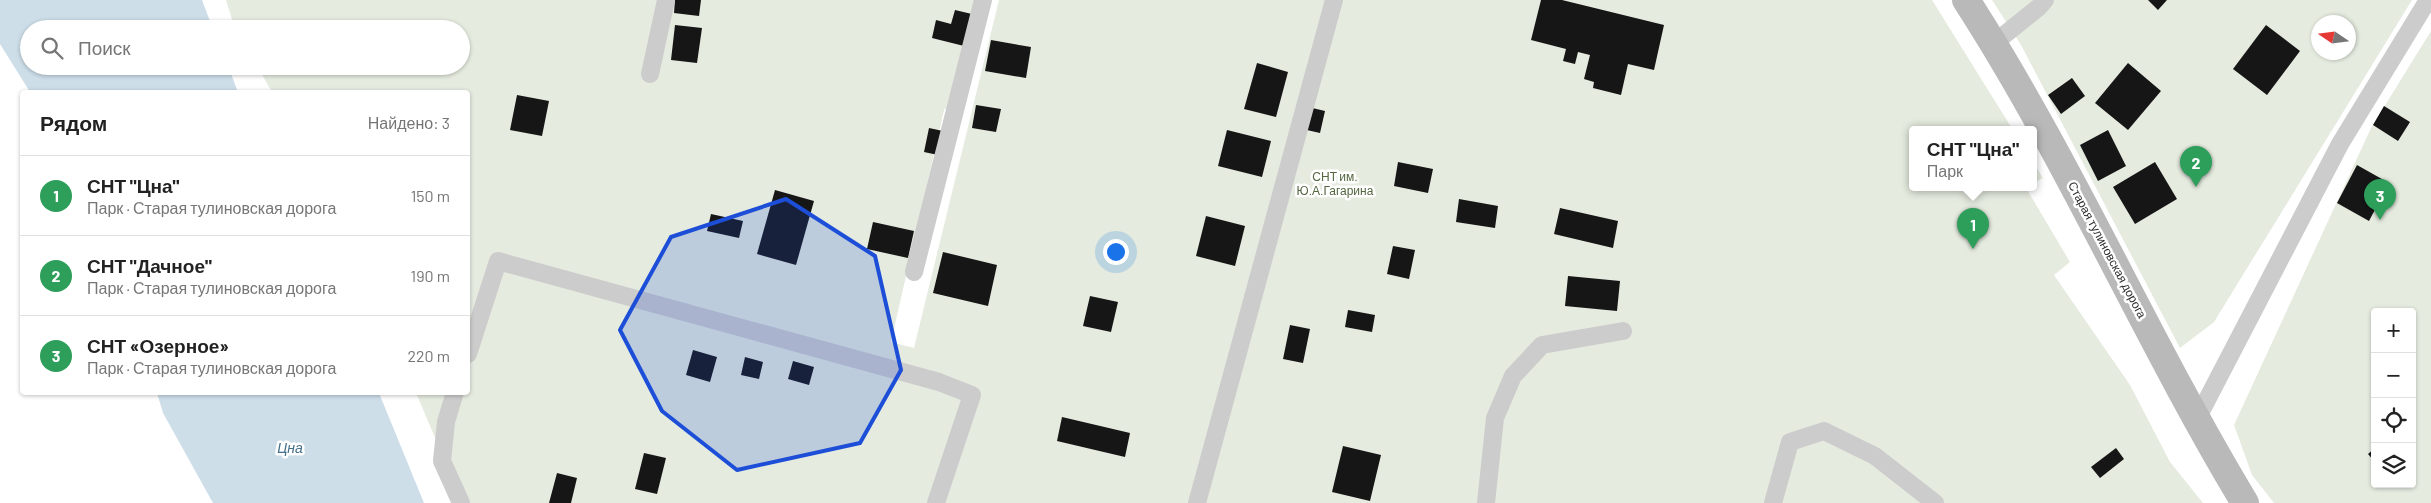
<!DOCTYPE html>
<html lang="ru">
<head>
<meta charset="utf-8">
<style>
	:root { --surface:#fff; --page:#f6f6f6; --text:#222; --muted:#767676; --line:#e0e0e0; --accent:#7c3aed }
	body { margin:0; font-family:Barlow,sans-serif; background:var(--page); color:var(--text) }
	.controls { position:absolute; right:15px; bottom:15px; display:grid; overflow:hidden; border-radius:5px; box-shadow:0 1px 4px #0004 }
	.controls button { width:45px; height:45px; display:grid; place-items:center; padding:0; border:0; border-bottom:1px solid var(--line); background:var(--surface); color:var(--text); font:25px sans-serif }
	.compass { position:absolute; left:2311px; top:15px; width:45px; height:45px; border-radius:50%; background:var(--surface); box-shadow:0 1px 4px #0004; rotate:283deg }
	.you { position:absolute; left:1115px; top:251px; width:18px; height:18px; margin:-12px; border:4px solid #fff; border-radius:50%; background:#1a73e8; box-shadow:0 0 0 8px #1a73e833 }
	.badge { display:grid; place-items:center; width:32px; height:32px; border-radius:50%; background:var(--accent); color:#fff; font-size:16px; font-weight:700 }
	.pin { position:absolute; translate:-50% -41px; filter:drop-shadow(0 1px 2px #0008) }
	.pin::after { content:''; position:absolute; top:26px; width:18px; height:15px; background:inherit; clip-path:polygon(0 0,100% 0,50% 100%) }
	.popup { position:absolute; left:1909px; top:126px; width:128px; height:65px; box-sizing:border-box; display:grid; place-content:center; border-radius:5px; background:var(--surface); filter:drop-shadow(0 1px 4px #0005); font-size:16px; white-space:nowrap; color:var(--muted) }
	.popup b { font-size:19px; color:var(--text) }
	.popup::after { content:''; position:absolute; left:50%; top:100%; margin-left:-10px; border:10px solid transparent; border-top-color:var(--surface) }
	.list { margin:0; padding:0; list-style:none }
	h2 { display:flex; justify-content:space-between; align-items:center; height:65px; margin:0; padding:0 20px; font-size:21px }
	h2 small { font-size:16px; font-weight:400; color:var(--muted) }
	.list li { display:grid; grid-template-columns:32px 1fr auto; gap:15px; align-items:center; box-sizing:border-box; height:80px; padding:0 20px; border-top:1px solid var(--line) }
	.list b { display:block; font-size:19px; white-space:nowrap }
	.list p { margin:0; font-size:16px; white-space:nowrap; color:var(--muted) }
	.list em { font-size:16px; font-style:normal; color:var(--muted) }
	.icon { flex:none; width:28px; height:28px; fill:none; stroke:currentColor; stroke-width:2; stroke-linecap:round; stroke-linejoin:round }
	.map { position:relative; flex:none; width:2431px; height:503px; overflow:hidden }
	.search { position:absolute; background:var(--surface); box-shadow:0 1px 4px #0004; left:20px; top:20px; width:450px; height:55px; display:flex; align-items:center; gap:12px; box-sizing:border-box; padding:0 18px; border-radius:28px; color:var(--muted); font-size:19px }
	.panel { position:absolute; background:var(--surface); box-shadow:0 1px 4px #0004; left:20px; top:90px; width:450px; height:305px; border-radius:5px }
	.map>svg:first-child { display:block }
</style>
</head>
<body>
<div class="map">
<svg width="2431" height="503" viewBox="0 0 2431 503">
	<rect width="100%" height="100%" fill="#fff"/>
	<path fill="#e5ebdf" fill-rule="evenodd" d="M226,0H978L951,104L944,110L891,342L914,348L999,0H1932L2013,130H1913V188H2026L2070,262L2054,275L2130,385L2170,462L2203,503H463L416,393L468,392V92H272L257,66H461V29H235Z
		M1992,0H2412L2214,322L2180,348L2021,45ZM2318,22H2348V52H2318Z
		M2431,31V503H2274L2252,475L2234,425L2371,128ZM2375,312H2412V484H2375Z
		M2033,162L2043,178L2033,183Z"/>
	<path fill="#cddee9" d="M0,0H202L213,29H29V66H228L238,92H30L0,44Z
		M157,393H379L424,503H213L163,413Z"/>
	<path fill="#161616" d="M675,0H701L699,16L674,13Z
		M1541,0H1562L1664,25L1654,70L1628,64L1621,95L1593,88L1594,82L1584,79L1590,55L1578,52L1575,64L1563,61L1566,49L1531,40Z
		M2148,0H2167L2158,10Z
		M955,10L976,15L968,47L932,38L936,20L951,24Z
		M675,25L702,28L697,63L671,60Z
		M2266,25L2300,51L2267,95L2233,69Z
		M991,40L1031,47L1026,78L985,71Z
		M1257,63L1288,72L1276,117L1244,109Z
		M2128,63L2161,91L2128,130L2095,103Z
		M2072,78L2085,96L2061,114L2048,95Z
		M517,95L549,101L542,136L510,130Z
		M976,105L1001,109L996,132L972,128Z
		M1304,106L1325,111L1320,133L1298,128Z
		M2384,106L2410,122L2398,141L2373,125Z
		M929,128L943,131L938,155L924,152Z
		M1227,130L1271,141L1262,177L1218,166Z
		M2108,130L2126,166L2098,181L2080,145Z
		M1398,162L1433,169L1428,193L1394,186Z
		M2155,162L2177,199L2135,224L2113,187Z
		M2357,165L2389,183L2369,221L2337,203Z
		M775,190L814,201L796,265L757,254Z
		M1459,199L1498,206L1495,228L1456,222Z
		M1560,208L1618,221L1613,248L1554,234Z
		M711,214L743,221L739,238L707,231Z
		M1206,216L1245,226L1235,266L1196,256Z
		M873,222L914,231L908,258L867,249Z
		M1393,246L1415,250L1409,279L1387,274Z
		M943,252L997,265L988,306L933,293Z
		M1568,276L1620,281L1617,311L1565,306Z
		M1090,296L1118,302L1111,332L1083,326Z
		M1348,310L1375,315L1372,332L1345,327Z
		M1290,325L1310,329L1303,363L1283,359Z
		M693,350L717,357L710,382L686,375Z
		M745,357L763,362L759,379L741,375Z
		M793,361L814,367L809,385L788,379Z
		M1062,417L1130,433L1125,457L1057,441Z
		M1343,446L1381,455L1370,501L1332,492Z
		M2116,448L2124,459L2100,478L2091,467Z
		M2375,448V462L2368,454Z
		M644,453L666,458L657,494L635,489Z
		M557,473L577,478L571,503H549Z"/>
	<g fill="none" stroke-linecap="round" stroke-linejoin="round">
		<path stroke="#ccc" stroke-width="18" d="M1993,44L2039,7L2045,0
			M650,74L666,0
			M914,272L983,0
			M468,354L498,261L939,382L972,395L936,503
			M455,392L446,422L442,461L461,503
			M2197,419L2340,144L2428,0
			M1197,503L1334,0
			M1486,503L1495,418L1513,376L1542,345L1623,331
			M1773,503L1790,442L1824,431L1875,456L1935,503"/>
		<path stroke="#b9b9b9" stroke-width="28" d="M1966,0C2070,161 2146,339 2245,503"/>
	</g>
	<path fill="#1d4ed8" fill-opacity="0.2" stroke="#1d4ed8" stroke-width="4" stroke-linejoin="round" d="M786,199L875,256L901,370L860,443L737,470L662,411L620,330L671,237Z"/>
	<g text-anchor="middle" stroke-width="5" stroke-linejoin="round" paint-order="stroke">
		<g font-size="12" fill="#536740" stroke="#fff">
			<text x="1335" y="181">СНТ им.<tspan x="1335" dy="14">Ю.А.Гагарина</tspan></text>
		</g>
		<g font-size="12" fill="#2f2f2f" stroke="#fff">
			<text transform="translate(2107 250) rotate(62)" y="4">Старая тулиновская дорога</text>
		</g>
		<g font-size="14" font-style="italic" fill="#44708a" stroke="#fff">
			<text x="290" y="453">Цна</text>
		</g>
	</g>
</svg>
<div class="controls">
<button>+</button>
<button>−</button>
<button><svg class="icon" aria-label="locate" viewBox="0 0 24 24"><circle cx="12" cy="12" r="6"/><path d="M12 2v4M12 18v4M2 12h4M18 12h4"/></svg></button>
<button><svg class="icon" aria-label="layers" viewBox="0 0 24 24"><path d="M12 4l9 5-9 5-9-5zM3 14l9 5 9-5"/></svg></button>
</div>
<svg class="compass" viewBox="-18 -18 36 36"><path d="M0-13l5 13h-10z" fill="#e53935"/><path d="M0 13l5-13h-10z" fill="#767676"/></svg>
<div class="you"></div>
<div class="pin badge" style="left:1973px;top:249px;background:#2e9e5b">1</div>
<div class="popup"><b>СНТ &quot;Цна&quot;</b>Парк</div>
<div class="pin badge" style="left:2196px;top:187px;background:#2e9e5b">2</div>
<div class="pin badge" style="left:2380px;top:220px;background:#2e9e5b">3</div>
<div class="search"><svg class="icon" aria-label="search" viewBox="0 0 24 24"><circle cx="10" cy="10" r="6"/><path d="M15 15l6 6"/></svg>Поиск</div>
<section class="panel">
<h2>Рядом<small>Найдено: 3</small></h2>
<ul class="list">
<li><span class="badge" style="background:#2e9e5b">1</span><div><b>СНТ &quot;Цна&quot;</b><p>Парк · Старая тулиновская дорога</p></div><em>150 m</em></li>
<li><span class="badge" style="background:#2e9e5b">2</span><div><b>СНТ &quot;Дачное&quot;</b><p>Парк · Старая тулиновская дорога</p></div><em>190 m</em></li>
<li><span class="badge" style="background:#2e9e5b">3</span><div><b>СНТ «Озерное»</b><p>Парк · Старая тулиновская дорога</p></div><em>220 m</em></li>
</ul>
</section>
</div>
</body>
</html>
